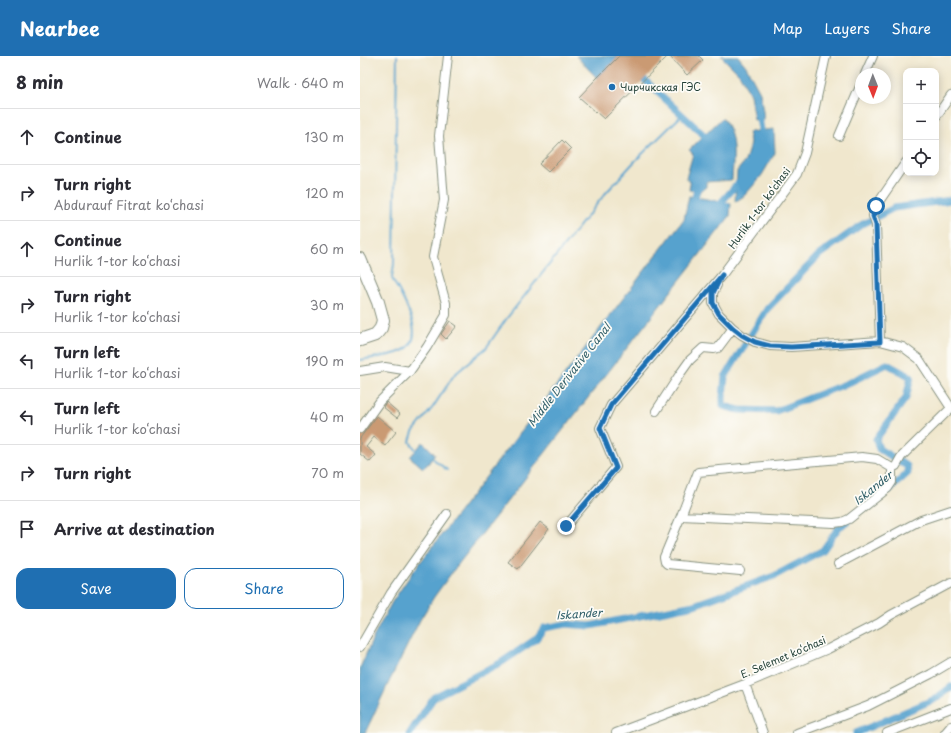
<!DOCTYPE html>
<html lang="en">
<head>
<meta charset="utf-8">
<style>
	:root { --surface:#fff; --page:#f7f7f7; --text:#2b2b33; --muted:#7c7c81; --line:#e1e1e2; --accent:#1f6fb2 }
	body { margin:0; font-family:"Playpen Sans",sans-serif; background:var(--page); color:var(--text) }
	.controls { position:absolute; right:12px; top:12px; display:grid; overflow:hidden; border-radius:8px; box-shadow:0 2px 10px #0003 }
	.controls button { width:36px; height:36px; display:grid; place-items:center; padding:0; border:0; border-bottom:1px solid var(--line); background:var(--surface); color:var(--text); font:20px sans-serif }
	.compass { position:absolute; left:495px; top:12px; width:36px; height:36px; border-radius:50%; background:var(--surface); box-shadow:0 2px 10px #0003; rotate:179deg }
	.stop { position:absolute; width:12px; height:12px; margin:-9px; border:3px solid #1f6fb2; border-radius:50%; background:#fff }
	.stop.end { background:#1f6fb2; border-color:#fff; box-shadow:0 1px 4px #0008 }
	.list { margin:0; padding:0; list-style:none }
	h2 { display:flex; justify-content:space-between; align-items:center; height:52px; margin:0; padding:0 16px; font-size:17px }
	h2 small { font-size:13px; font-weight:400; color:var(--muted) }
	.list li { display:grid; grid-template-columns:26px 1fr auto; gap:12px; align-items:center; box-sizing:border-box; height:56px; padding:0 16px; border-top:1px solid var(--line) }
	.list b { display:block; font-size:15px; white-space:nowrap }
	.list p { margin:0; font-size:13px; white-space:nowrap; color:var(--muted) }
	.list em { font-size:13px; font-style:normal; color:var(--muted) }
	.actions { display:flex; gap:8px; padding:12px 16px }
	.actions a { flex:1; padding:9px 0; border:1px solid var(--accent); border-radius:12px; text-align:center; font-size:14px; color:var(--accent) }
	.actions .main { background:var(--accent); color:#fff }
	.icon { flex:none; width:22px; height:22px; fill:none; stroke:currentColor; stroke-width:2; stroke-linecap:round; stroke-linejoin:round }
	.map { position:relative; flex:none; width:591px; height:677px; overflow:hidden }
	header { display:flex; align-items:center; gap:24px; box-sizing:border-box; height:56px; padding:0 20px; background:var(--accent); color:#fff }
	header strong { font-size:19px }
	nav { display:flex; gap:22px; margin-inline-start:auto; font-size:14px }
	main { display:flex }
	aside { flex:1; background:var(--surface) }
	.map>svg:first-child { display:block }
</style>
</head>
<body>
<header>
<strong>Nearbee</strong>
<nav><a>Map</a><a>Layers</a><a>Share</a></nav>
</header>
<main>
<aside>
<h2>8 min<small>Walk · 640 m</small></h2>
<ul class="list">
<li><svg class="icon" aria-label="ahead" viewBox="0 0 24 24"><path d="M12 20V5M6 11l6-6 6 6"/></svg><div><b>Continue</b></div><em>130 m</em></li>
<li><svg class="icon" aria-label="right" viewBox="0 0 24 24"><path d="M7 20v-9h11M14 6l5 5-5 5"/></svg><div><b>Turn right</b><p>Abdurauf Fitrat ko‘chasi</p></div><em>120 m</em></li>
<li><svg class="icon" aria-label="ahead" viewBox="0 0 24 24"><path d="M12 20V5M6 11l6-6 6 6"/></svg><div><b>Continue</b><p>Hurlik 1-tor ko‘chasi</p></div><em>60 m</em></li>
<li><svg class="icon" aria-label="right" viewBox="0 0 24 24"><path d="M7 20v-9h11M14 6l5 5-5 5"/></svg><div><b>Turn right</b><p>Hurlik 1-tor ko‘chasi</p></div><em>30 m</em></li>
<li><svg class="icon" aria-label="left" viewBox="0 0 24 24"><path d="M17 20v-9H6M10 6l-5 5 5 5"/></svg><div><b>Turn left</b><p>Hurlik 1-tor ko‘chasi</p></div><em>190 m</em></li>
<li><svg class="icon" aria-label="left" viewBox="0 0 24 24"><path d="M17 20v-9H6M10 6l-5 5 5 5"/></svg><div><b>Turn left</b><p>Hurlik 1-tor ko‘chasi</p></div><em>40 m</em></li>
<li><svg class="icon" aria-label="right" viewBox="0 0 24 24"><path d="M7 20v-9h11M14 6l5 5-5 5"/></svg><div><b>Turn right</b></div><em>70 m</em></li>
<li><svg class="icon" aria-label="arrive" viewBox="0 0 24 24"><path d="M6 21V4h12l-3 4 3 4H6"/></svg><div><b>Arrive at destination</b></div></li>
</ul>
<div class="actions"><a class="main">Save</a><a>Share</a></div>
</aside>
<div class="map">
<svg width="591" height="677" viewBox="0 0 591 677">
	<rect width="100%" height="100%" fill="#fdfcf7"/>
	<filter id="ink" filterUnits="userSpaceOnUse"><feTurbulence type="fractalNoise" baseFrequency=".025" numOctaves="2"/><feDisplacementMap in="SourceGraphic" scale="8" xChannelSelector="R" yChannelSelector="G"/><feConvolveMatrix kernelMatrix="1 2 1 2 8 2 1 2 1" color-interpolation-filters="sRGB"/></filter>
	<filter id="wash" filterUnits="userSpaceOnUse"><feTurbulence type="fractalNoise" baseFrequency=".012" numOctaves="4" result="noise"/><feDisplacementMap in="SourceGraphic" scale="16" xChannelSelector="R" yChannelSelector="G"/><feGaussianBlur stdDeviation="0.9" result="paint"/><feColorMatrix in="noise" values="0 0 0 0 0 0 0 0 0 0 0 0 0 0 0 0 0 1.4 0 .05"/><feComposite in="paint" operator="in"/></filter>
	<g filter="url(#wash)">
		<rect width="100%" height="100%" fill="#f0e7cd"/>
		<path fill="#56a2ce" stroke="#3a7081" d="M216,0H259L237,22Z
			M361,0H378L386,10L400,36L404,62L394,64L390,39L380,19Z
			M362,62C377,78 373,104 372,124L346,126V131L339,136L329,134L330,127L326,122L333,98L329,94Z
			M414,73L415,97L402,119L393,130L384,140L375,146L377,115L385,105L389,92L390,86L388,76Z
			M329,140L371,147L370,160L93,515L74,541L60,564L29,626L5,677H0V612L14,580L32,546L52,517L242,270L324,163Z
			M63,386L75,398L68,408L63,412L50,401Z"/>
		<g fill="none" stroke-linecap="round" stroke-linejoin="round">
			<path stroke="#56a2ce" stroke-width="2" d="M0,304C14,301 29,301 42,295C67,284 46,249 38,233C36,230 33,225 32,222C32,217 34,211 34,207L37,0
				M58,395L56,394L50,386L51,382L53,376L73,351L94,319L126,292L147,262L244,139L275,105L322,59
				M71,401L87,414"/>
			<path stroke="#56a2ce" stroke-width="7" d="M278,18L345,80V88
				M397,54L401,73L400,83
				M333,149L339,126
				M356,152L381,124
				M529,434L548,417L547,410L519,393L516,383L546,342L551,321L527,308L488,327L416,355L379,354L363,350V340L365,321L407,253L459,199L501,169L534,152L591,144
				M50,677L74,641L142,606L176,583L184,572L206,568L230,570L334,549L414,520L463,494L479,471L488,466
				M496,677L575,643L591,631"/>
		</g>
		<g id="blocks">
			<path fill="#ca9a73" d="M259,0H308L244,63L219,41L237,22Z
				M309,0H339L343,4L327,19Z
				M202,84L211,93L188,116L179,108Z
				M90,265L97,270L86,283L81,278Z
				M26,346L40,358L37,362L23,351Z
				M17,360L36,376L25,390L14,381L6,391L16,399L10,406L0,398V382Z
				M180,466L189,473L158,513L148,506Z"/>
		</g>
	</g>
	<g filter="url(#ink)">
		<use href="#blocks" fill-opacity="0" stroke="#889280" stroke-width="1"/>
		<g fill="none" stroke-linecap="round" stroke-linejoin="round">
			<g stroke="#889280" stroke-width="10">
				<path id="street" d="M505,18L513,0
					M576,61L591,39
					M479,80L501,28
					M357,229L353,237V247L359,258L373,272L382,279L395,286L410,290L431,291L520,285L543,291L559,303L591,352
					M520,285L516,169L513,160L516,150L546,106
					M0,315L25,311L50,315
					M296,355L320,318L330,304L343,292L354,293L358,292L373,272
					M0,373L20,345L50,315L67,291L86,259V247L73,201L84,144L79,80L88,0
					M321,460L474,467L482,466L489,463L528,432L532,426V412
					M206,470L256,411L240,372L251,349L362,219L437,118L445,97L466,0
					M478,508L561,464L591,454
					M380,515L307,508L305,506L304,501L321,460L338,416L502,401L517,403L532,412L536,410L541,401L591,352
					M0,591L31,537L87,458
					M385,628L403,677
					M256,677L385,628L468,593L519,567L531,559L591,527
					M437,677L508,650L571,618L591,606
					M527,677L591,652
					M585,677L591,670"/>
			</g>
			<g stroke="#889280" stroke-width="14">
				<path id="secondary" d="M0,203L18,246L23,264L21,272L17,277L15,279L0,284"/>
			</g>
			<use href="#street" stroke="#fff" stroke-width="8"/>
			<use href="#secondary" stroke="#fff" stroke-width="12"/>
		</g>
	</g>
	<g fill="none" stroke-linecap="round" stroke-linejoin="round" filter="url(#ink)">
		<path stroke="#1f6fb2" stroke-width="5" d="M206,470L256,412L240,372L251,349L362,219L353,237V247L359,258L373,272L382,279L395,286L410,290L431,291L520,286L516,169L513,160L516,150"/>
	</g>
	<circle fill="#1f6fb2" stroke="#fdfcf7" stroke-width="1.5" cx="252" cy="31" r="4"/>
	<g text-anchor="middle" stroke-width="3.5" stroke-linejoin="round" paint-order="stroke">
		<g font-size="10" fill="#1f3d34" stroke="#fdfcf7" text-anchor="start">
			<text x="260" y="35">Чирчикская ГЭС</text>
		</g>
		<g font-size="10" fill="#1f3d34" stroke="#fdfcf7">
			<text transform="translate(399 152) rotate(-54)" y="4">Hurlik 1-tor ko‘chasi</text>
			<text transform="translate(423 601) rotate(-23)" y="4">E. Selemet ko‘chasi</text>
		</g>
		<g font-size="11" font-style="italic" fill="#32606a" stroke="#fdfcf7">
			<text transform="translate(209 319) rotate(-52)" y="4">Middle Derivative Canal</text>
			<text transform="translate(513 432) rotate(-39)" y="4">Iskander</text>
			<text transform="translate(219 558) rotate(-4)" y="4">Iskander</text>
		</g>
	</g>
</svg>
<div class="controls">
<button>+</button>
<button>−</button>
<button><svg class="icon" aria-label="locate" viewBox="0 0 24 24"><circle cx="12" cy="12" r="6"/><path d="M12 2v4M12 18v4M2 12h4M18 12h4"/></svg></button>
</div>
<svg class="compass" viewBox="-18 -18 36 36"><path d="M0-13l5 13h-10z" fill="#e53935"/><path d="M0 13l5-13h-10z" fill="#7c7c81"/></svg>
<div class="stop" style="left:516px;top:150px"></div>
<div class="stop end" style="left:206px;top:470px"></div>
</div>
</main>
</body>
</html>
